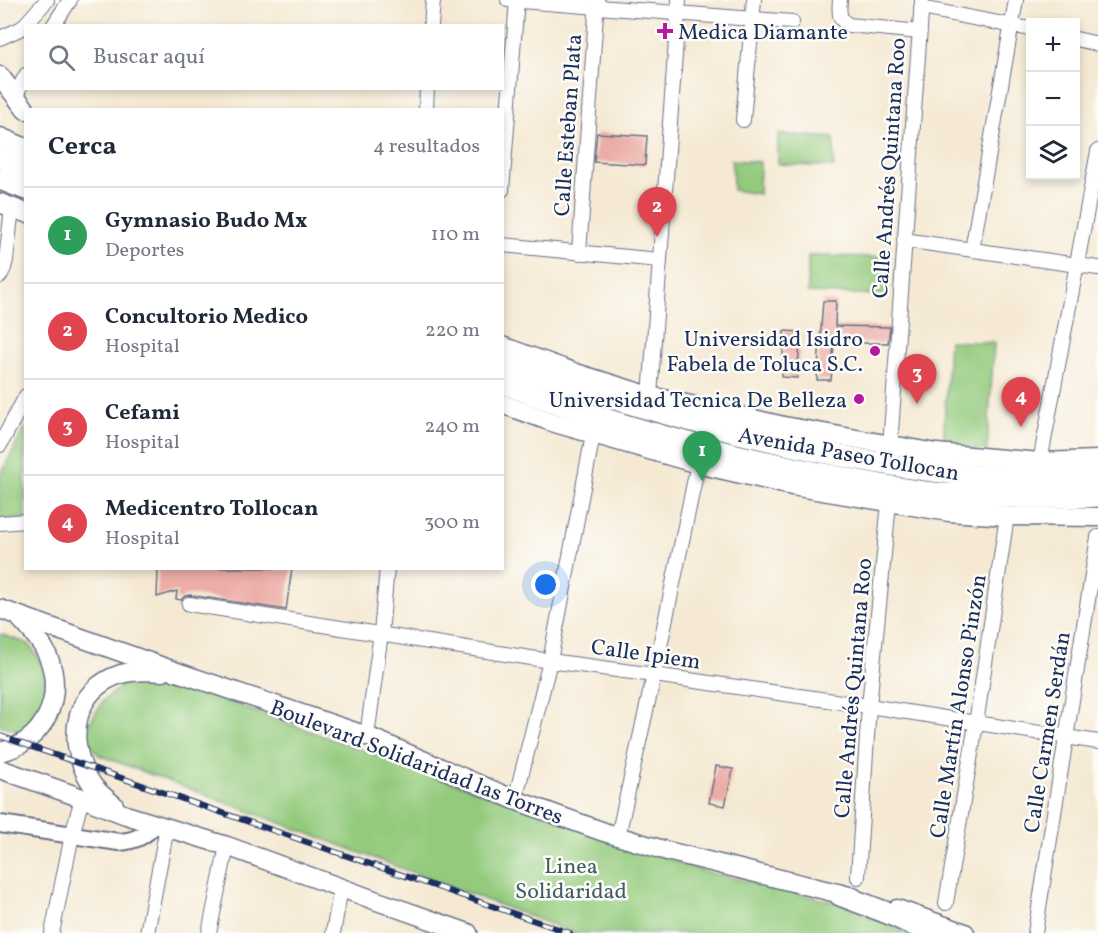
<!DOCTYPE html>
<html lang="es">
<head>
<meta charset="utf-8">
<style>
	:root { --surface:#fff; --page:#f6f6f7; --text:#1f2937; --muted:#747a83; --line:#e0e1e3; --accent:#db2777 }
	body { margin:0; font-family:Vollkorn,serif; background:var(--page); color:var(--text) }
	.controls { position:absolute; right:18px; top:18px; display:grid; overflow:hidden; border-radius:0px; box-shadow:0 3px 9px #0003 }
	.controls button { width:54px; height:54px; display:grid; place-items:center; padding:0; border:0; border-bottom:2px solid var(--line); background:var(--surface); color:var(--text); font:30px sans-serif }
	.you { position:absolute; left:546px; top:585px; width:21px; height:21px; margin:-15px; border:4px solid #fff; border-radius:50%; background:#1a73e8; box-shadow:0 0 0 9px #1a73e833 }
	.badge { display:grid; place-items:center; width:39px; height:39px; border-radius:50%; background:var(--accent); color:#fff; font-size:20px; font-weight:700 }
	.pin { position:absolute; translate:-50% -50px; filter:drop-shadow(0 2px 3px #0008) }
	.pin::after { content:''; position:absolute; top:32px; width:21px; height:18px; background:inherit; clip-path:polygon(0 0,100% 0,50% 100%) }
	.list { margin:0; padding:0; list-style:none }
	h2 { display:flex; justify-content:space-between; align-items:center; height:78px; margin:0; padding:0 24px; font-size:26px }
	h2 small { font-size:20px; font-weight:400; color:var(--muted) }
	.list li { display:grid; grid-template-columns:39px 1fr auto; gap:18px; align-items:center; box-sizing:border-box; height:96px; padding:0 24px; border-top:2px solid var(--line) }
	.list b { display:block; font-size:22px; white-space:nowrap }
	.list p { margin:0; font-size:20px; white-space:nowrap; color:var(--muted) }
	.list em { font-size:20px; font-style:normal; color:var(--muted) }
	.icon { flex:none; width:33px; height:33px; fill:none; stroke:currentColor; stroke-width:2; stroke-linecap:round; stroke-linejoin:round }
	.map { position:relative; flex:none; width:1098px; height:933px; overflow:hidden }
	.search { position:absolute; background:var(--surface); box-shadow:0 3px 9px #0003; left:24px; top:24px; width:480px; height:66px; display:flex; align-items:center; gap:15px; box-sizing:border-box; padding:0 21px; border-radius:0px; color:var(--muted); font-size:22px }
	.panel { position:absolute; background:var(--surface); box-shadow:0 3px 9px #0003; left:24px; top:108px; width:480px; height:462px; border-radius:0px }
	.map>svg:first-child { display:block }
</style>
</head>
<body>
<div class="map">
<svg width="1098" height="933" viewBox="0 0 1098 933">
	<rect width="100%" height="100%" fill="#fdfcf7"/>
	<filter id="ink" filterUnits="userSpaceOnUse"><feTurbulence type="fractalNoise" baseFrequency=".0167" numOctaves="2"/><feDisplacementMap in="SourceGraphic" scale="12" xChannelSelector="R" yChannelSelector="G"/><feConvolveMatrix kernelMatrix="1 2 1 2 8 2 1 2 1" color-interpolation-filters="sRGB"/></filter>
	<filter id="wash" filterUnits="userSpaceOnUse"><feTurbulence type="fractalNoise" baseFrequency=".008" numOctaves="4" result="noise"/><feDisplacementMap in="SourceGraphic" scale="24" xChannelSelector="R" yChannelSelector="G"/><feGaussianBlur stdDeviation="1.35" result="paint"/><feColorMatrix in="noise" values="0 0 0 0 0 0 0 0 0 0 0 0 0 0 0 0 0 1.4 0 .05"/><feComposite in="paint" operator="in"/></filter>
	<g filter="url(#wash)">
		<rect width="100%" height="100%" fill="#f5e9d3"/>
		<path fill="#93ca7c" stroke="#577c6d" stroke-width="1.5" d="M778,134L834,138V167L778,164Z
			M732,160L760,162L759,194L733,190Z
			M808,256L889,257L888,295L808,293Z
			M949,341L994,343L987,450L943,447Z
			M25,427V518L0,521V476Z
			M0,634L29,644L43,665L47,696L39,717L23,732L0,725Z
			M128,680L157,681L189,688L703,871L843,904L910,933H574L99,755L88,742L89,724L103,701Z"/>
		<g id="blocks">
			<path fill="#ecada7" d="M597,133L647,136L645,165L594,162Z
				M823,301H836L835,326L890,327L888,343H834L831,380H817Z
				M784,331L801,332L797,378L782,377Z
				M158,568H292L286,610L190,595L185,596L181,600L176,599L177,591L157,597Z
				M716,766L733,769L725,806L709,803Z"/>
		</g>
	</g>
	<g filter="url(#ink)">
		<use href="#blocks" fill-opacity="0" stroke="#677087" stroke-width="1.5"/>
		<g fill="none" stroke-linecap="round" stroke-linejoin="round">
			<g stroke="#677087" stroke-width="16">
				<path id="minor" d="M508,0L792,22
					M840,0C839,11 838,20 849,25L920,32
					M921,8L1030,29
					M53,26L70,0
					M431,26L433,0
					M0,38L22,28L47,0
					M1076,39L1098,44
					M15,96L26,75
					M426,110L427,88
					M743,120L754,0
					M502,190L517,0
					M904,240L1098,268
					M502,245L659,260
					M972,250L1016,0
					M579,253L597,0
					M0,276L4,268L6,260L12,208
					M650,396L679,0
					M0,445L26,396
					M890,446L922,0
					M1040,462L1098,151
					M0,523L26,521
					M189,604L550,661L654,675L869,706L1098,742
					M367,736L381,633L387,568
					M515,800L550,661L593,435
					M618,836L654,675L698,464
					M858,877L869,706L889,503
					M946,903L976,724L1007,516
					M52,933L72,835L82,798
					M147,933L167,827
					M209,933L227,846
					M333,933L341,888
					M1035,933L1098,537"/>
			</g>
			<g stroke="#677087" stroke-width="20">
				<path id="tertiary" d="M0,824L119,842C135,841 145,836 155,824"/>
			</g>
			<g stroke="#677087" stroke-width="21">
				<path id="secondary" d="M0,76L26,110
					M0,137L26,148
					M0,203L26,213
					M502,346L576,373L650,396L784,426L936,453L1040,462L1098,460
					M502,404L555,423L698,464L792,486L949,512L1007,516L1098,517
					M0,609L177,672L367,736L515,800L604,832L667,851L853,897
					M0,752C45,742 66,696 47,654C41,640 29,629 19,617
					M0,769L82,798L126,815L227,846L377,901L468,933
					M114,805C104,797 94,789 88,778C66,738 74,689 121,674C133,671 150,671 163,672
					M897,909L965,933"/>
			</g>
			<g stroke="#677087" stroke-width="24">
				<path id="trunk" d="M0,157L26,167
					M0,179L26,189
					M502,362C605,398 707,428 813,450C907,470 1002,484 1098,477
					M502,383C600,421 702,449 804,470C850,479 897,490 943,494C970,496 998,496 1025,497C1050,497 1074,498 1098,496
					M840,895L890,914L931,933"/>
			</g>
			<use href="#minor" stroke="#fff" stroke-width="14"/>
			<use href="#tertiary" stroke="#fff" stroke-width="16"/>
			<use href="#secondary" stroke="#fff" stroke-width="18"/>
			<use href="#trunk" stroke="#fff" stroke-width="21"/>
			<g stroke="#1b2f5e" stroke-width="6">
				<path id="rail" d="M0,736L570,933"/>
			</g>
			<use href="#rail" stroke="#fdfcf7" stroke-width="4" stroke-dasharray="11" stroke-linecap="butt"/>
		</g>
	</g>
	<g fill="#b5179e" stroke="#fdfcf7" stroke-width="2">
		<path d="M662 22h6v6h6v6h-6v6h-6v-6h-6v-6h6z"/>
		<circle cx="875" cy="351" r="6"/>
		<circle cx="859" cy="399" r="6"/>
	</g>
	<g text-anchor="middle" stroke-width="5" stroke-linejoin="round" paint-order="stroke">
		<g font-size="22" fill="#1b2f5e" stroke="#fdfcf7" text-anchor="end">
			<text x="678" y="39" text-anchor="start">Medica Diamante</text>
			<text x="863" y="346">Universidad Isidro<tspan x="863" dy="25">Fabela de Toluca S.C.</tspan></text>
			<text x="847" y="407">Universidad Tecnica De Belleza</text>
		</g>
		<g font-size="22" fill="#1b2f5e" stroke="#fdfcf7">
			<text transform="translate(567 125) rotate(-86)" y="8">Calle Esteban Plata</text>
			<text transform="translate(888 168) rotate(-86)" y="8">Calle Andrés Quintana Roo</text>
			<text transform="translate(849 453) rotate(10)" y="8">Avenida Paseo Tollocan</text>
			<text transform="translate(646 653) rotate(8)" y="8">Calle Ipiem</text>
			<text transform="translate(852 688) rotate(-85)" y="8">Calle Andrés Quintana Roo</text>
			<text transform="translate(957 706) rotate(-81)" y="8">Calle Martín Alonso Pinzón</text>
			<text transform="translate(1046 732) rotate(-81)" y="8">Calle Carmen Serdán</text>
			<text transform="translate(417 761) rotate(21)" y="8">Boulevard Solidaridad las Torres</text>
		</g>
		<g font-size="22" fill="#3f5e67" stroke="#fdfcf7">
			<text x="571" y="873">Linea<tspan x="571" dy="25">Solidaridad</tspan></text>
		</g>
	</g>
</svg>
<div class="controls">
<button>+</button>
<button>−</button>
<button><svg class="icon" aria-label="layers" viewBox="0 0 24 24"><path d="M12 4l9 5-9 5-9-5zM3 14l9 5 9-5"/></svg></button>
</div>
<div class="you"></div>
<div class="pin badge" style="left:702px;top:481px;background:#2e9e5b">1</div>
<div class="pin badge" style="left:657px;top:237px;background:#e0444e">2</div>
<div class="pin badge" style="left:917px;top:404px;background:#e0444e">3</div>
<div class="pin badge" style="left:1021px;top:427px;background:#e0444e">4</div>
<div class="search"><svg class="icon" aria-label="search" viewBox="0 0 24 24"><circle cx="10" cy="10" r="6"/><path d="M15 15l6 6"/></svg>Buscar aquí</div>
<section class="panel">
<h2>Cerca<small>4 resultados</small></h2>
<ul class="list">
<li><span class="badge" style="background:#2e9e5b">1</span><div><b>Gymnasio Budo Mx</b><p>Deportes</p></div><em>110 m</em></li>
<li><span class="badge" style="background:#e0444e">2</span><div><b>Concultorio Medico</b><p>Hospital</p></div><em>220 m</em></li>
<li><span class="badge" style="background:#e0444e">3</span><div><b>Cefami</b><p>Hospital</p></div><em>240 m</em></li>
<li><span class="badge" style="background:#e0444e">4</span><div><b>Medicentro Tollocan</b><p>Hospital</p></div><em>300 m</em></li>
</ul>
</section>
</div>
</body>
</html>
